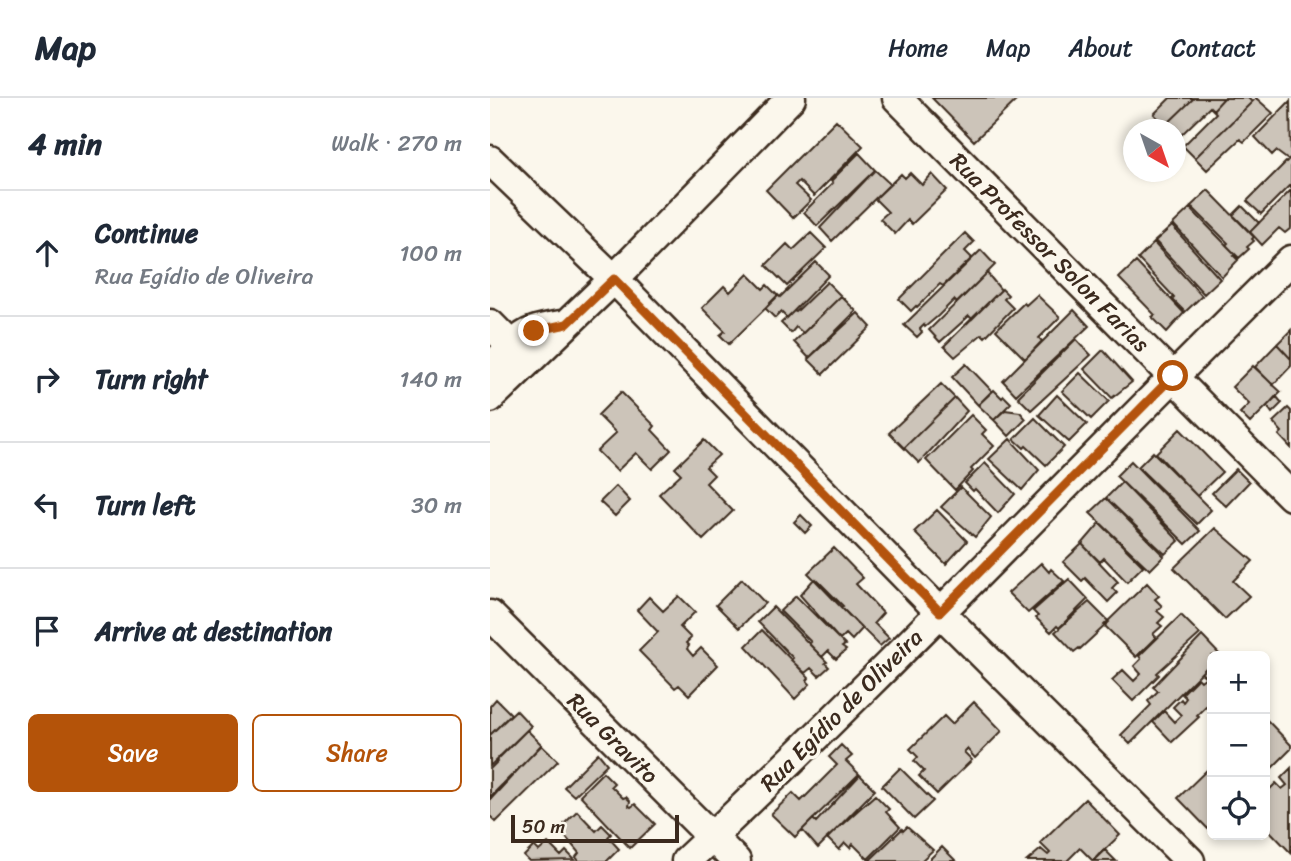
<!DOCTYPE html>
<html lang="en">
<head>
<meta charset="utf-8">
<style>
	:root { --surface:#fff; --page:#f6f6f7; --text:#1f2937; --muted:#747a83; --line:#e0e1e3; --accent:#b45309 }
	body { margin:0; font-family:Sriracha,sans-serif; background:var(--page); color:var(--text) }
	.controls { position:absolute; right:21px; bottom:21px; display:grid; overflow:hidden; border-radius:10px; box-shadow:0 4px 10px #0003 }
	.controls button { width:63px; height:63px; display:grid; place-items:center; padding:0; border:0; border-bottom:2px solid var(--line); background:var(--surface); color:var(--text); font:35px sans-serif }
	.compass { position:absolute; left:633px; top:21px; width:63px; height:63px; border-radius:50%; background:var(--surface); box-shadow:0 4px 10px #0003; rotate:140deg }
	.scale { position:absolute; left:21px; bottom:18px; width:168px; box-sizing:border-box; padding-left:7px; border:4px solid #3b2a1e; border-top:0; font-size:19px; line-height:24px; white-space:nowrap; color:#3b2a1e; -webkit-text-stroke:5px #fbf7ec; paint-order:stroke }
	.stop { position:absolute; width:21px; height:21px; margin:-16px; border:5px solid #b45309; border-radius:50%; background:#fff }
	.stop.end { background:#b45309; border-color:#fff; box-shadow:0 2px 7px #0008 }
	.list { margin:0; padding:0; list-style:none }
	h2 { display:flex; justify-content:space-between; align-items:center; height:91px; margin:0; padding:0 28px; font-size:30px }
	h2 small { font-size:23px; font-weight:400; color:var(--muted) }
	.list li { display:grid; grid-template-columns:46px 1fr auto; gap:21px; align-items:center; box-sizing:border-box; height:126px; padding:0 28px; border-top:2px solid var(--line) }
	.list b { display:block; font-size:26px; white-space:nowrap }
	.list p { margin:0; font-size:23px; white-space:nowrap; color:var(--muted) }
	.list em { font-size:23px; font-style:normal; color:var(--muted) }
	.actions { display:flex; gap:14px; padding:21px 28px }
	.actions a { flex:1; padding:16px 0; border:2px solid var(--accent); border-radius:10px; text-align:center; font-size:24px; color:var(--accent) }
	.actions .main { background:var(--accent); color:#fff }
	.icon { flex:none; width:38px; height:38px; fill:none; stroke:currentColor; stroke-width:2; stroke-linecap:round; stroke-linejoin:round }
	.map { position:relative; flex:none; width:801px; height:763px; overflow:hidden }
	header { display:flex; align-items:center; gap:42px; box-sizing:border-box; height:98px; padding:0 35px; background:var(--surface); border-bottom:2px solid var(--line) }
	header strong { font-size:33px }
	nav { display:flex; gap:38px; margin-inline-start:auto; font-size:24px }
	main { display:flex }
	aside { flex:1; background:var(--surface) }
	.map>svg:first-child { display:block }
</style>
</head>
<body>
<header>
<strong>Map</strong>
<nav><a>Home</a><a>Map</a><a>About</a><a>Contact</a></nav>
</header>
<main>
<aside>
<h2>4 min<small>Walk · 270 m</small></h2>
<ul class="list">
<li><svg class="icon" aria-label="ahead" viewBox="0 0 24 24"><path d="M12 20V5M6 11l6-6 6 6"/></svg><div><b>Continue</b><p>Rua Egídio de Oliveira</p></div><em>100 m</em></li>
<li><svg class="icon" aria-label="right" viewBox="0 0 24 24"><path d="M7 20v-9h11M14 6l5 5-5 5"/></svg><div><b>Turn right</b></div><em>140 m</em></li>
<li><svg class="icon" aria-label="left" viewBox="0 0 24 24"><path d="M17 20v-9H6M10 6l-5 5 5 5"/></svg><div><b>Turn left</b></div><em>30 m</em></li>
<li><svg class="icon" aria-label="arrive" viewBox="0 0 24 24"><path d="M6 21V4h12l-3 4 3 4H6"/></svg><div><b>Arrive at destination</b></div></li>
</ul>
<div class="actions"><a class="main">Save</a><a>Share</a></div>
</aside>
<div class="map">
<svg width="801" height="763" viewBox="0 0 801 763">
	<rect width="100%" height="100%" fill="#fbf7ec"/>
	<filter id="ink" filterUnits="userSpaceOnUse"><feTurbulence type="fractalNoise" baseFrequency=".0143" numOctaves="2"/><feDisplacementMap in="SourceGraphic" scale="14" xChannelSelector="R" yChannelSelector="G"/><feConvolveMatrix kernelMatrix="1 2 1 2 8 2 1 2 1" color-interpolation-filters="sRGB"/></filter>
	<g filter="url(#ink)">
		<path fill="#ccc4b9" stroke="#3b2a1e" stroke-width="2" d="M442,0H529L484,43Z
			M680,0H704L675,28L664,16Z
			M704,0H734L723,12L720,9L688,40L685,32H679L675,28Z
			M734,0H758L762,4L705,60L693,48L726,15L723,12Z
			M766,0L783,15L754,44L750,41L717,72L705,60Z
			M800,3L801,59L798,62L786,53L782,57L765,39Z
			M346,22L373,48L324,98L309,83L305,87L321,102L303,120L276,92Z
			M369,55L385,72L327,128L314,114L343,85L341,83Z
			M801,59V90L799,88L771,116L757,103Z
			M385,72L400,86L342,143L330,130Z
			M420,75L432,87L442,76L457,92L422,126L418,122L405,136L390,121L398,114L385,101L411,76L415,80Z
			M718,92L764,139L762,141L764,143L757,149L759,151L749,160L736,147L738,145L701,108Z
			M801,92V130L795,135L789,130L772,147L760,134Z
			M752,108L769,125L760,134L743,117Z
			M700,110L746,157L744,158L748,162L732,179L683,126Z
			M682,128L730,181L714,196L665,143Z
			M321,135L336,150L297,188L276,167L297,146L303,152Z
			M475,135L484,144L475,153L482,160L453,188L450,186L427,209L426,208L421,213L409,201Z
			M664,145L712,198L695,214L682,201L684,199L648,161Z
			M491,152L505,167L467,205L464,202L448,218L435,229L434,227L430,231L432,234L427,239L414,227Z
			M326,164L339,177L297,220L291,214L285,220L275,210L288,197L290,199Z
			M646,164L694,215L677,234L662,219L665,217L629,180Z
			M497,175L511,192L482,221L479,218L450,244L439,232Z
			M258,176L273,191L277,187L288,198L239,246L230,237L235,233L212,210L234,188L240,194Z
			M337,184L351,198L313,235L306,229L301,235L291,225L304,213L306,214Z
			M512,191L518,197L514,201L523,210L495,239L492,236L465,259L454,248Z
			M547,197L570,219L549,240L552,243L535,261L506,232L534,205L536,207Z
			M351,198L366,213L319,260L304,244Z
			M584,212L599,228L526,297L513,283Z
			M368,215L381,229L333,276L318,261Z
			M801,232V261L787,246Z
			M586,241L601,257L541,312L528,299Z
			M787,246L801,261V268L783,287L765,269Z
			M613,252L642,284L622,300L594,271Z
			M476,266L502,293L488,307L462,279Z
			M763,268L791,294L760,325L750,315L759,306L742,289Z
			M590,275L619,303L601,321L572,293Z
			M451,286L465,300L414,350L399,335Z
			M504,292L512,300L514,298L521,305L504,322L488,307Z
			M131,294L165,328L162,332L181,352L162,371L146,355L127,373L107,353L126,335L108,317Z
			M567,297L597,326L579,344L549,317Z
			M786,298L792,305L782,315L777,308Z
			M465,300L477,313L429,365L414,350Z
			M798,310L801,313V350L789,337L792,334L783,324Z
			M515,312L530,314L536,321L519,338L504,322Z
			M481,317L496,332L492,336L504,348L481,371L483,373L465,392L436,362Z
			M545,320L574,349L556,367L536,348L534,350L524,341Z
			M690,331L732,374L707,398L666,355Z
			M520,341L549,372L532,392L499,361Z
			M214,342L229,357L216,369L224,377L216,385L243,413L213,442L169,396L191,376L185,370Z
			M663,354L721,412L707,426L648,369Z
			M641,363L710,433L696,446L626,378Z
			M495,365L525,396L508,415L485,391L483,393L475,385Z
			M746,371L759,384L736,408L722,395Z
			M632,384L689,443L675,456L616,400Z
			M126,388L140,403L125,418L110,404Z
			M471,389L501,419L485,439L451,409Z
			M616,400L674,458L660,472L600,415Z
			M447,412L477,443L456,466L424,434Z
			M311,417L322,428L315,435L304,424Z
			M610,425L653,468L637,484L614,460L610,464L592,446Z
			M725,430L763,463L743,483L759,498L735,521L684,470Z
			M592,446L628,484L622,490L627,495L618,504L595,480L592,483L573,464Z
			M344,450L373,480L366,486L393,515L384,525L399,540L390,548L351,509L353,508L326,481L325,482L318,475Z
			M551,465L559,474L561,471L574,483L538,515L518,495Z
			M252,481L275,505L249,530L226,507Z
			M324,481L372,531L362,542L356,536L350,542L310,497Z
			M579,481L598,501L569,530L567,528L561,534L546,520L548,518L543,513Z
			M657,485L669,498L665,501L672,508L667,513L674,519L668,525L672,528L663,536L666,539L646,559L614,527Z
			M189,498L205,514L190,529L201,540L196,545L199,548L197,551L203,558L211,550L228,567L199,597L189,587L185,590L149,553L168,534L147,512L159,499L173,513Z
			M306,498L355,547L352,549L356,552L346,561L338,553L332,559L319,546L321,544L290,513Z
			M599,504L619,524L590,551L589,550L584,554L565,534Z
			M283,509L337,564L335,565L339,569L329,578L321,570L315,575L301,562L303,560L268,524Z
			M691,517L710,536L667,575L669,577L643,603L622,582L633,572L644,583L651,576L644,568L651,561L649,558Z
			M272,532L319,580L317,583L320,586L305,601L256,548Z
			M712,538L730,557L722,558V564L640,646L631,637L661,607L658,603L668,593L663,589Z
			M722,564V602L707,617L709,619L682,644L663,624L674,613L684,624L691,617L683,609L691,601L693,604L696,600L692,596L708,580L711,583L716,579L711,575Z
			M6,601L21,616L0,637V608Z
			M484,604L512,633L485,660L477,651L474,654L482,662L447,696L429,678L434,673L424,663L428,659L420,651L454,618L462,626Z
			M26,612L41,628L0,668V637Z
			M775,620L801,647V651L775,677Z
			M37,632L52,647L0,699V671L7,664L6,663Z
			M51,647L68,663L6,724L0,718V702Z
			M351,647L362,658L356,663L369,676L305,739L281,716L303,695L311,703L347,667L339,659Z
			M108,655L117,666L84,698L74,689Z
			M722,667V729L719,732L688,700Z
			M410,670L443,703L424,721L392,688Z
			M801,670V755L775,728V696L786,685L792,691L797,687L791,680Z
			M113,674L124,685L121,688L133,700L136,699L140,703L139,708L141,709L145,706L165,726L140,750L90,697Z
			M370,677L385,692L328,750L312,732L323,721L326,724Z
			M385,697L399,711L396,714L410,729L378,761L363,746L360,750L355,745L349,752L337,740Z
			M595,701L630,737L603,763L590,750L577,763H537L551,751L558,757L560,755L550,745Z
			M87,713L106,733L112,727L121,736L118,739L129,751L117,763H89L86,759L89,755L69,731Z
			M417,729L443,752L431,763H379L412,731L413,733Z
			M58,745L71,758L76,753L85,762L39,763L34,758L44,748L49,753Z
			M452,749L466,763H438Z
			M614,751L626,763H602H603Z"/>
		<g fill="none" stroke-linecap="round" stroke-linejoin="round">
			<g stroke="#3b2a1e" stroke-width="33">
				<path id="minor" d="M407,0L801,398
					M0,62L124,181L450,514L700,763
					M0,226L23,249
					M0,274C9,260 28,238 44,233C55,229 67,228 77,226
					M0,300L124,181L301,0
					M0,517L246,763
					M196,763C403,569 598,361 801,162"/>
			</g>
			<use href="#minor" stroke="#fbf7ec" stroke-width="28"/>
		</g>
	</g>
	<g fill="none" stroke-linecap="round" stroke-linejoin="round" filter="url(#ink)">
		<path stroke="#b45309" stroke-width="9" d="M44,233L77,226L124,181L450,514L683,278"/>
	</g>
	<g text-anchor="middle" stroke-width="7" stroke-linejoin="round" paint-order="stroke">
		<g font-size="23" fill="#3b2a1e" stroke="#fbf7ec">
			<text transform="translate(560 154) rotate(45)" y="8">Rua Professor Solon Farias</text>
			<text transform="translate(351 612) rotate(-45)" y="8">Rua Egídio de Oliveira</text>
			<text transform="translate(123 640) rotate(45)" y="8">Rua Gravito</text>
		</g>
	</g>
</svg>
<div class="controls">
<button>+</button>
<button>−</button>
<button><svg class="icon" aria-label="locate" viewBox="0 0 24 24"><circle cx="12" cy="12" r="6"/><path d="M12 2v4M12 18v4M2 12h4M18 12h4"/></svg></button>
</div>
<svg class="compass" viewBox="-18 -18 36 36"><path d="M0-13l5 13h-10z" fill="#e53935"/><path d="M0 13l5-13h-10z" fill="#747a83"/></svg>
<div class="scale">50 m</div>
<div class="stop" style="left:683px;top:278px"></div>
<div class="stop end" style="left:44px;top:233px"></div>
</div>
</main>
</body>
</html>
